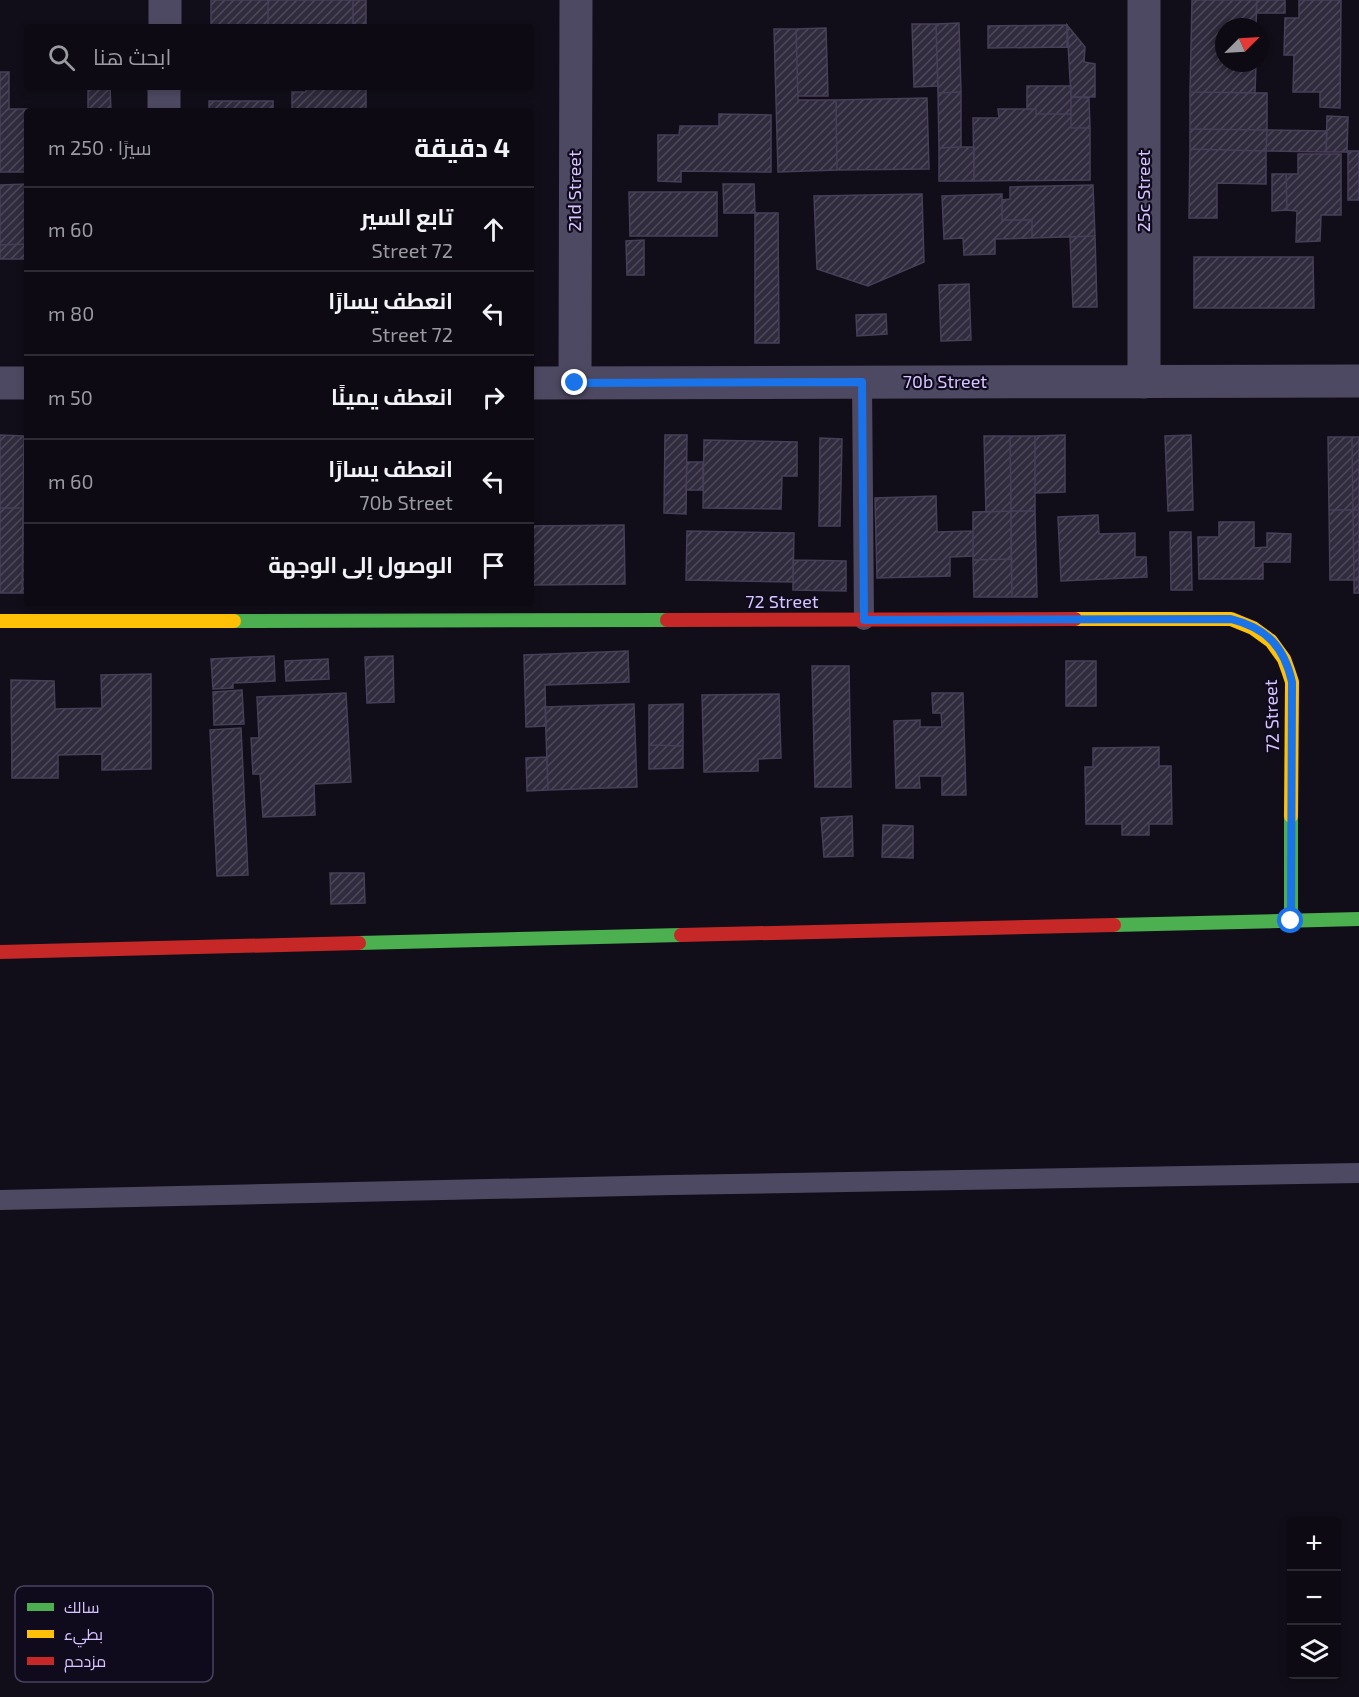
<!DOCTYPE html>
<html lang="ar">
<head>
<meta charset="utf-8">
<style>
	:root { --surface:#0d0a13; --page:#1b1821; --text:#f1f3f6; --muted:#9a9aa0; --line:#2d2b33 }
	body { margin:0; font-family:"Exo 2",Cairo,sans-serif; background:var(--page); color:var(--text); direction:rtl }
	.controls { position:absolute; right:18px; bottom:18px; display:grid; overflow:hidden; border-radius:6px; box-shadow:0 3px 9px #0003 }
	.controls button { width:54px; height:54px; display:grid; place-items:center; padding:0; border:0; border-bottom:2px solid var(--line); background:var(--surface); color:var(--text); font:30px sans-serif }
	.compass { position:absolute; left:1215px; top:18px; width:54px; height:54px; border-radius:50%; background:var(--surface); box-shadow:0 3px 9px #0003; rotate:66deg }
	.stop { position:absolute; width:18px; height:18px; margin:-14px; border:4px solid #1a73e8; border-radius:50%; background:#fff }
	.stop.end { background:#1a73e8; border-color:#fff; box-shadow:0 2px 6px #0008 }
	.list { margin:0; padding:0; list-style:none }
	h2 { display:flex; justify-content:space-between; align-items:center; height:78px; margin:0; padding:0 24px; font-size:26px }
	h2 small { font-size:20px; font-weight:400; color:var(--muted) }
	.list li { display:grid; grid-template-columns:39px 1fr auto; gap:18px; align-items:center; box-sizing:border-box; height:84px; padding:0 24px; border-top:2px solid var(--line) }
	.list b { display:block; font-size:22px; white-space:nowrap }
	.list p { margin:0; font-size:20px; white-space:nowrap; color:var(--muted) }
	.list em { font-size:20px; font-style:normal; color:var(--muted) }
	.icon { flex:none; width:33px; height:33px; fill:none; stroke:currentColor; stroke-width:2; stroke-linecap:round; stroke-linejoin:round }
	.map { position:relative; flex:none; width:1359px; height:1697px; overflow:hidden; direction:ltr }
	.search { position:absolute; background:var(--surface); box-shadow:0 3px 9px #0003; left:24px; top:24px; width:510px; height:66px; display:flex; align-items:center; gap:15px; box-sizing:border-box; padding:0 21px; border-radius:6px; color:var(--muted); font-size:22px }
	.panel { position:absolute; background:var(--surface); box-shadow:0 3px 9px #0003; left:24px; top:108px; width:510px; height:498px; border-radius:6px; direction:rtl }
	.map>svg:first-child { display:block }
</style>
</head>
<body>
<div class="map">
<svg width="1359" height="1697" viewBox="0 0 1359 1697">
	<defs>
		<pattern id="building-hatch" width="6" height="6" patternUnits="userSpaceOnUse" patternTransform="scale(1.5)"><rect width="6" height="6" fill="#302b3d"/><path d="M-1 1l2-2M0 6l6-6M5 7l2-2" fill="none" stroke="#4d485a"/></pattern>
	</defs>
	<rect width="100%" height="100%" fill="#110e19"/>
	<path fill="url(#building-hatch)" stroke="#473f58" stroke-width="1.5" d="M211,0H268V27H211Z
		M268,0H353V27H268Z
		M353,0H366V27H353Z
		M1192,0H1257L1256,27H1224V63H1256L1255,93L1190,92Z
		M1257,0H1285V13H1256Z
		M1299,0H1341L1340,108L1320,107V92H1293L1294,55H1284L1285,18H1299Z
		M959,23L961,92L938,93L936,24Z
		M912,24H936L938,86L914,87Z
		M1067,25L1085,47L1084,62L1095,64V97H1071Z
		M1067,25V47L988,48V26Z
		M826,28L828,96H798L796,29Z
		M774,29H796L798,100H836L837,170L778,172Z
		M0,72H9V109H35V111H27V172H0Z
		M1027,86H1071V114H1036V109H1027Z
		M88,87H110L111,111H88Z
		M306,87H366V111H292V92H306Z
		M961,92V147L939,148L938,93Z
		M1190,92L1267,93V130L1190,129Z
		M1071,97L1089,98L1090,128H1071Z
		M927,98L929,169L837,170L836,100Z
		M209,101H273V111H209Z
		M998,109H1036V114H1071V128H1090V180L974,181L973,118H999Z
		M719,114L771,115V172L681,171V182L658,181V135H679L680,126H719Z
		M1327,116L1348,117L1347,152H1326Z
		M1190,129L1267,130L1266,151L1190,149Z
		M1267,130L1327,131L1326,152L1266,151Z
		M961,147H974V181H939V148Z
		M1190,149L1266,151V184L1217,183V218H1189Z
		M1348,151H1359V200H1348Z
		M1298,154H1341V215H1321L1320,241L1296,242L1297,211L1287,210L1286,174H1298Z
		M1272,174H1286L1287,210L1272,211Z
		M27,184V244L0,245V185Z
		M723,184H754L755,213H724Z
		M1093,185L1095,236L1032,238V220H1002V200L1010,199V187Z
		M629,192H717V236H630Z
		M922,194L924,262L868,286L817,269L814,196Z
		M1002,194V220H1032V238L995,239V254L964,255L963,238L944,239L942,196Z
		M755,213H778L779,343H755Z
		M1095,236L1097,307H1073L1070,237Z
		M644,240V275H627L626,241Z
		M27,244V259H0V245Z
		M1194,257H1313L1314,308H1194Z
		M969,284L971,340L941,341L939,285Z
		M886,314L887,334L857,336L856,315Z
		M0,435L24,436L23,508H0Z
		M665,435H687L686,514L664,513Z
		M1065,435V492L1035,493V436Z
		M1191,435L1193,510L1168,511L1165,436Z
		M984,436H1010L1011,511L986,512Z
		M1010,436H1035V511H1011Z
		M1328,437H1352L1353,510H1329Z
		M1352,437H1359V510H1353Z
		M820,438L842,439L840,526H819Z
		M704,440L797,442V476H782L781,509L703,508Z
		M24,451H27V593H22Z
		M687,462H703V490H686Z
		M936,496L937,532L973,531V556L950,557V576L877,578L875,498Z
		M0,508H23L22,593H0Z
		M1329,510H1353L1354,580H1330Z
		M1353,510H1359V580H1354Z
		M1011,511H1035L1037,597H1012Z
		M1011,511V559L973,560V512Z
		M1098,515L1099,534L1135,533V557H1146L1147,577L1061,581L1058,517Z
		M1219,522H1254V548L1267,547V533L1291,534L1290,562H1263V579H1199L1198,537H1219Z
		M624,525L625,584L533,585L532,526Z
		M687,531L794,533L793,582L686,580Z
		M1170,532H1191L1192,590H1171Z
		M1011,559L1012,597H974L973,560Z
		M793,560L846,561V591L793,590Z
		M1354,580H1359V593H1354Z
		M628,651L629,682L545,685L546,726L526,727L524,655Z
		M274,656L275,681L233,683V688L213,689L211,659Z
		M393,656L394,702L367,703L365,657Z
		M328,659L329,679L286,681L285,661Z
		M1066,661H1096V706H1066Z
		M812,666H849L851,787H815Z
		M151,674V769L102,770V754L58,755V778H12L11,680L54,681L55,709L102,708L101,675Z
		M242,690L244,724L214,725L213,692Z
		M346,693L351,782L314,784L315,815L263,817L260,774H253L251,738H259L257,697Z
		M932,693H963L966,795H942V776H919L920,788H896L894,721L920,720V727H942L941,713H933Z
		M779,694L781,758L758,759V771L704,772L702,695Z
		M634,704L637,787L548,790L545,707Z
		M683,704V746L649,745V705Z
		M241,728L248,875L217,876L210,730Z
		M649,745L683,746V768L649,769Z
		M1159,747V766H1171L1172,824H1149V835H1122V824H1086L1085,767H1093V748Z
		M547,757L548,790L527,791L526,758Z
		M852,816L853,856L824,857L821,818Z
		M883,825L913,826V858L882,857Z
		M330,873H364L365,903L331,904Z"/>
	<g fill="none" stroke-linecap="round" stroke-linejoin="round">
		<path stroke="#4e4962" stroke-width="20" d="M862,382L864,620
			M0,1200L671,1185L1359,1173"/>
		<path stroke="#4e4962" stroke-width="33" d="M165,27V0
			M164,111V87
			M1144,382V0
			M0,383H27
			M531,383L1359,381
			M575,383L576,0"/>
		<path stroke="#4caf50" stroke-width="14" d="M234,621L667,620
			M1291,921V816
			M1114,925L1359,919
			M359,943L681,935"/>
		<path stroke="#ffc107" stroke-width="14" d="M1075,619H1231L1253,628L1271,641L1284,659L1288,670L1292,682L1291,816
			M0,621H234"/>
		<path stroke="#c62828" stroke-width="14" d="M667,620L1075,619
			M681,935L1114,925
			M0,952L359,943"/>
	</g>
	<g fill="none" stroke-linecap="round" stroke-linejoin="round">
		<path stroke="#1a73e8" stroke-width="8" d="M575,383L862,382L864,620L1231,619C1266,628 1284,646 1292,682L1291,921"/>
	</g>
	<g text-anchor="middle" stroke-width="4.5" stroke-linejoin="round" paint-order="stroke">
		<g font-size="18" fill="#d6c6ff" stroke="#100a1d">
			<text transform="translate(575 191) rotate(-90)" y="6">21d Street</text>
			<text transform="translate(1144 191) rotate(-90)" y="6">25c Street</text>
			<text x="945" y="388">70b Street</text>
			<text x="782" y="608">72 Street</text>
			<text transform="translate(1272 716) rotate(-92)" y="6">72 Street</text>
		</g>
	</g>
	<rect x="15" y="1586" width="198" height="96" rx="9" fill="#100a1d" stroke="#4b4261" stroke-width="1.5"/>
	<rect x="27" y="1603" width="27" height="8" fill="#4caf50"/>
	<rect x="27" y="1630" width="27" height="8" fill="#ffc107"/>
	<rect x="27" y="1657" width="27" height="8" fill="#c62828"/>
	<g font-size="16" fill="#d6c6ff">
		<text x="64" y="1613">سالك</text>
		<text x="64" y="1640">بطيء</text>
		<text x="64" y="1667">مزدحم</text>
	</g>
</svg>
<div class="controls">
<button>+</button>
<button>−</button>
<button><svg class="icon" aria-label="layers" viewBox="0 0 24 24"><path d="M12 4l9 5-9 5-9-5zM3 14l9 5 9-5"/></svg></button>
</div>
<svg class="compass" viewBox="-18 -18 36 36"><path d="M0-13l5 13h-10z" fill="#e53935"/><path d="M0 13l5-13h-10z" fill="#9a9aa0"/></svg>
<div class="stop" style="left:1291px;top:921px"></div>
<div class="stop end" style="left:575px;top:383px"></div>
<div class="search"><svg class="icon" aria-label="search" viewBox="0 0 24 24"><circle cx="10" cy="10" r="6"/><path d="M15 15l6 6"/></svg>ابحث هنا</div>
<section class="panel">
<h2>4 دقيقة<small>سيرًا · 250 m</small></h2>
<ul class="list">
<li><svg class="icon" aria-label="ahead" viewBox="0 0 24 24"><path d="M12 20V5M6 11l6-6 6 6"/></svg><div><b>تابع السير</b><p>72 Street</p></div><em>60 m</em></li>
<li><svg class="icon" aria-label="left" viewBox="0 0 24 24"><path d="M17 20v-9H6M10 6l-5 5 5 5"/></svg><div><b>انعطف يسارًا</b><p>72 Street</p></div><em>80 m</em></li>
<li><svg class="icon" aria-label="right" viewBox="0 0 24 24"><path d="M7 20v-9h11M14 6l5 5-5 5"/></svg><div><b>انعطف يمينًا</b></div><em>50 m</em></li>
<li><svg class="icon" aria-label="left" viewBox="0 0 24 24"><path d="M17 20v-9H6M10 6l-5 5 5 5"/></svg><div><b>انعطف يسارًا</b><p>70b Street</p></div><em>60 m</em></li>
<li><svg class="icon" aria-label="arrive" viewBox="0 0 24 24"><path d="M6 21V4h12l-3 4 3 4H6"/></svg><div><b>الوصول إلى الوجهة</b></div></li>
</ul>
</section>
</div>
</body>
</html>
